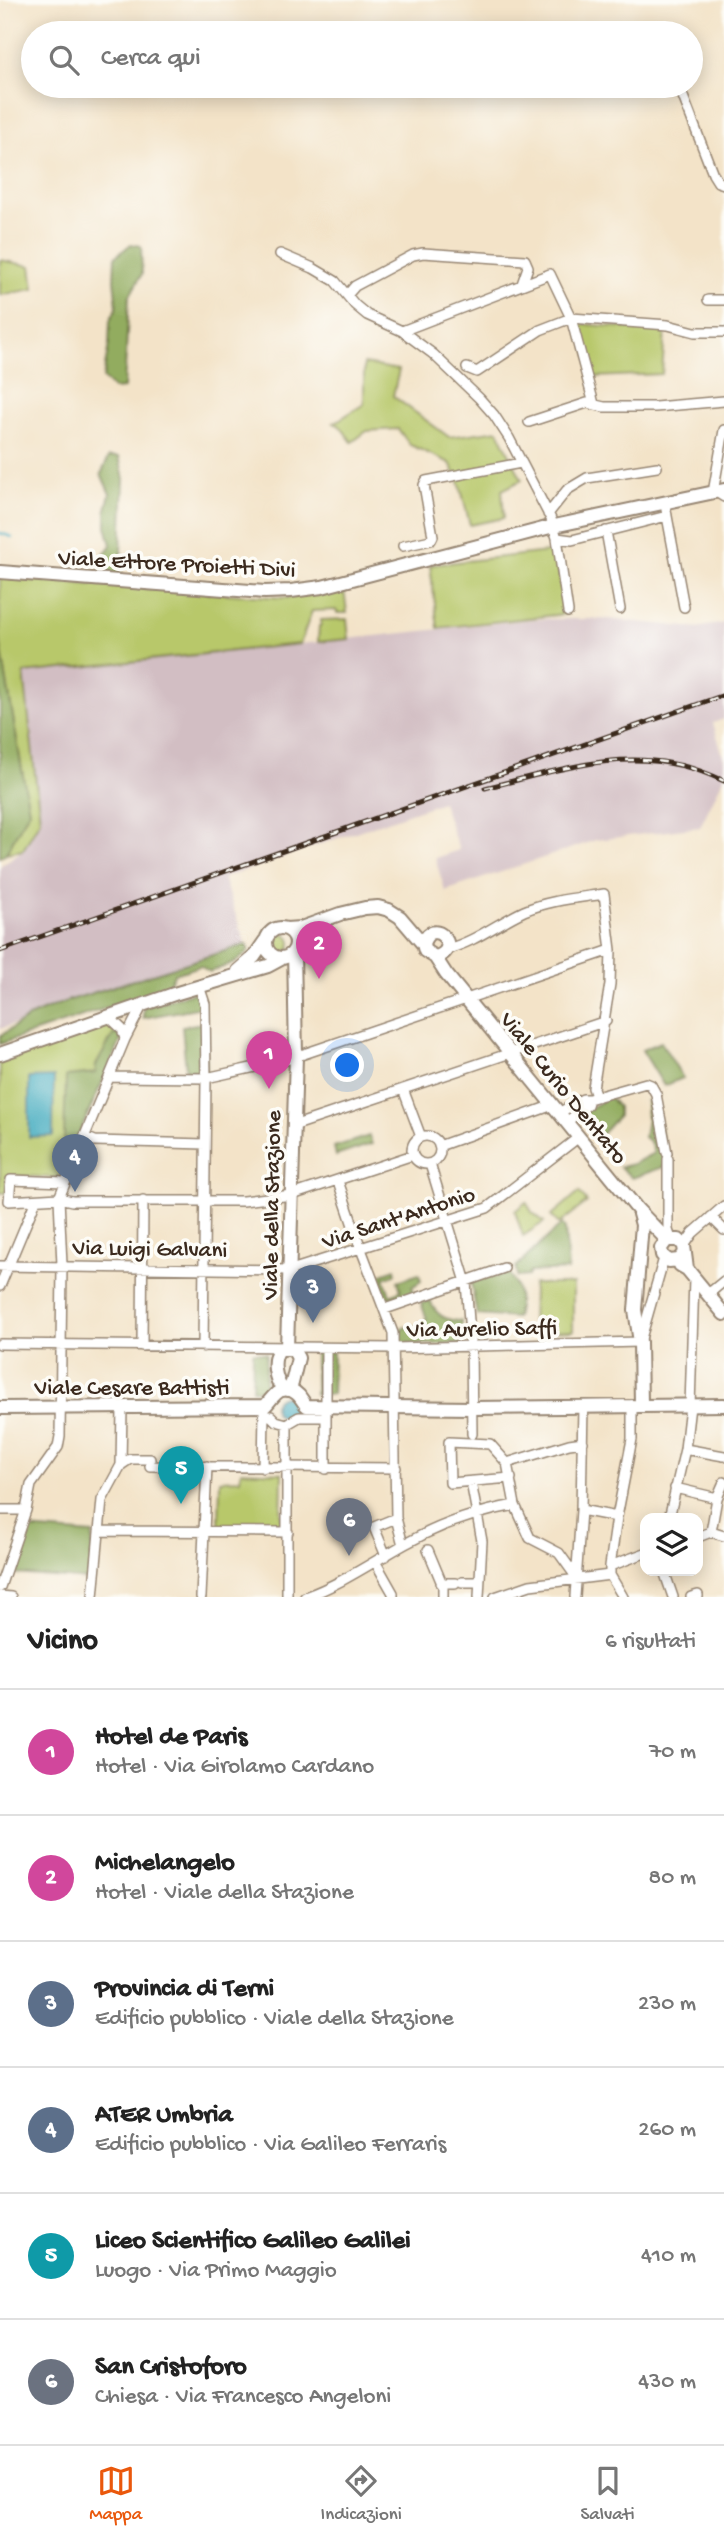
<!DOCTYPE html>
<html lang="it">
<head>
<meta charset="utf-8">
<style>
	:root { --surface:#fff; --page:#f6f6f6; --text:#222; --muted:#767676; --line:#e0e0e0; --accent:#ea580c }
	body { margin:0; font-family:"Gochi Hand",sans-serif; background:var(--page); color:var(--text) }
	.controls { position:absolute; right:21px; bottom:21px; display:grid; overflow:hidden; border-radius:14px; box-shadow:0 4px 18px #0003 }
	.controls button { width:63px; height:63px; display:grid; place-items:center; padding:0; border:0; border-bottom:2px solid var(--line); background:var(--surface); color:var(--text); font:35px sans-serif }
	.you { position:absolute; left:348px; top:1066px; width:24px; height:24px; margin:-18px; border:5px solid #fff; border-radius:50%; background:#1a73e8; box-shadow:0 0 0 10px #1a73e833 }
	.badge { display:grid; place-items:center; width:46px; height:46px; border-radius:50%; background:var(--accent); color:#fff; font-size:23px; font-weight:700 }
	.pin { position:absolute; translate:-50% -58px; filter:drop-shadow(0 2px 4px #0008) }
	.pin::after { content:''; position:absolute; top:37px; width:24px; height:21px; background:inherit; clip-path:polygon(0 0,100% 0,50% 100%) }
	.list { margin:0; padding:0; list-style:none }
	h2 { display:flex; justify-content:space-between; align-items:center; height:91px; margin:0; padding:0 28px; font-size:30px }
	h2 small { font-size:23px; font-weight:400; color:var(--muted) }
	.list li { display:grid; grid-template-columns:46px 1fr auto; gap:21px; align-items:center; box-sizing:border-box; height:126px; padding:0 28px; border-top:2px solid var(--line) }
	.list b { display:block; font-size:26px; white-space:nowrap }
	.list p { margin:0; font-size:23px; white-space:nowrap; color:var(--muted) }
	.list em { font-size:23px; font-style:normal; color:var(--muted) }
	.icon { flex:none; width:38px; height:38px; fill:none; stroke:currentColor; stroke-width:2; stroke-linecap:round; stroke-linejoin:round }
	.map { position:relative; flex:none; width:724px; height:1597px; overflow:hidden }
	.search { position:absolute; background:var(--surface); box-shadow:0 4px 18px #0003; left:21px; right:21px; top:21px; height:77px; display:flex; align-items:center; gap:18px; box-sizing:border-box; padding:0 24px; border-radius:38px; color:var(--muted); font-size:26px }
	.sheet { height:847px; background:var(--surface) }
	nav { display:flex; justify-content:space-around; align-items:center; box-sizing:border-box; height:98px; border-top:2px solid var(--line); background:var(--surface); font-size:19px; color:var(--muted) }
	nav a { display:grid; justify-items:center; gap:4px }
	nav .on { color:var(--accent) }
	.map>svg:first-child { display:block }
</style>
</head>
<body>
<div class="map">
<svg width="724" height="1597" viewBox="0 0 724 1597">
	<rect width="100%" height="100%" fill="#fdfcf7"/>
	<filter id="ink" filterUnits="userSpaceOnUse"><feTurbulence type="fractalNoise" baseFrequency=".0143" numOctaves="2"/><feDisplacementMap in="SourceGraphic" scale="14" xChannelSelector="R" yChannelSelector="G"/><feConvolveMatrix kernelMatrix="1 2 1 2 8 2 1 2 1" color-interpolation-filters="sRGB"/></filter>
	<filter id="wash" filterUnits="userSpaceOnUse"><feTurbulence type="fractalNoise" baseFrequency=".00686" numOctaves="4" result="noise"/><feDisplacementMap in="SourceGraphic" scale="28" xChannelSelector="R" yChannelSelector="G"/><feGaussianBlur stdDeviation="1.57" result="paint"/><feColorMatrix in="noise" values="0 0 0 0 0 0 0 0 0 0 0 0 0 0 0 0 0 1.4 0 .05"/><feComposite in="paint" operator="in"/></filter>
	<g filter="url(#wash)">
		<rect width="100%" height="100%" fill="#f3e3c8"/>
		<path fill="#d2bec3" d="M536,619H607L696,628L724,623V719L713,723L724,759V777L700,827L596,840L445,891L435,858L459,850L442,802L223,878L247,948L0,1029V866L23,850L40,820L24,673Z"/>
		<path fill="#b8c86b" stroke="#7a7944" stroke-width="2" d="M0,260L31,266L34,289L0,295Z
			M580,324L665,331L662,374L593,377Z
			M364,364L399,370L393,396L449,437L498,430L522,480L502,490L504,518L470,525L459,481L450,463L410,445L398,429L367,431L352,442L340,426L334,423L364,404Z
			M556,551L565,614L438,628L430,565Z
			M0,578L286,598L344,589L347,613H337L336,610L312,611L300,644L24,673L40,820L23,850L6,853L29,811L0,640Z
			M347,619L349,639L318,642L319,626L321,625V620Z
			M271 943a10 10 0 1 1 20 0a10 10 0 1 1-20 0Z
			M107,1026L117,1033L119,1043L58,1178L6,1175V1193H0V1063Z
			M579,1192L587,1202L559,1224L551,1216Z
			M526,1202L532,1212L544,1222L523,1236L515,1211Z
			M533,1284H573V1331L532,1332Z
			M241,1471L282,1473L281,1526L219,1525L220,1480L240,1479Z"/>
		<path fill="#92ac5f" stroke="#666b3e" stroke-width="2" d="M131,244L141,246L142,274L129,297L124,388L113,389L103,378L109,344L110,320L117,307L114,280L115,257Z
			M109,457H119L124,479L121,552L129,561L119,574L100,571L102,557L111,545L106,526V509L110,494L101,474Z
			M0,642L29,811L6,853L0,857Z
			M247,944L249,951L234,963L210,972L200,966L174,974L168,987L0,1044V1036L31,1016L64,1002Z
			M195,992L202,1007L143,1018L144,1007Z
			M205,1023L207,1073L186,1070L182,1026Z
			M124,1034L68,1158L64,1137L66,1076L95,1073L96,1065L113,1035Z
			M661,1042L683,1078L664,1086L642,1050Z
			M609,1096L618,1107V1116L599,1137L584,1113Z
			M652,1100L662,1137L666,1166L632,1178L620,1167L633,1164L654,1153L650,1142L644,1137L647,1119L646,1101Z
			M369,1136L372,1144L336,1156L334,1147Z
			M562,1224L565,1229L568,1270L530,1272L528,1276L517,1277L516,1267Z
			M395,1269L396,1274L384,1278L390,1295L401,1291L398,1281L419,1274L421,1281L412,1287L415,1294L385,1304L376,1276Z
			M508,1273C520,1288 520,1299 516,1318L477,1315L471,1282Z
			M430,1300C435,1315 447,1321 462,1321V1344H397L402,1328L416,1326L427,1319L421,1303Z
			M253,1352L266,1353L265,1390L252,1389Z
			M315,1352H333L332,1394H315Z
			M26,1529L93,1534L90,1580L16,1574Z"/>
		<path fill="#3ea9be" stroke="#3c6a6e" stroke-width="2" d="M54,1077L53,1136L29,1137V1078Z
			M274 1407a11 11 0 1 1 22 0a11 11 0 1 1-22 0Z"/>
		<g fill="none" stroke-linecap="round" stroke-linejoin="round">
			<path stroke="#3ea9be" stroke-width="2.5" d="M0,533L12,537"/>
		</g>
	</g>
	<g filter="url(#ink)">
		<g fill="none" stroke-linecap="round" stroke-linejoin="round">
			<g stroke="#978673" stroke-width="12">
				<path id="street" d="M679,86L713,174L718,182L724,184
					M280,254L313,268L335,281L355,305L367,315L402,331L433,354L479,398L494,415L509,438L551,519L557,538L572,540L667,516L665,503
					M348,294L355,286L413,255L423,253L525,260L528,267L522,284
					M708,300H724
					M402,331L550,274L571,318L594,404
					M467,368L477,372L540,330L571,318L668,325L695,332H724
					M529,422L587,403L604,407H655L724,401
					M724,430L714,487L716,492L724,497
					M548,514L567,490L587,478L657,467
					M667,516L684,607
					M606,531L620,609
					M557,538L568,612
					M403,546L431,540L433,536L424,485L426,481L521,463
					M447,949C475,942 498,923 524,911C549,900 577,898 604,894L611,950L610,984L593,1088L596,1096
					M199,986L205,1004L206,1078L203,1347
					M125,1039L143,1004
					M110,1077L206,1078L283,1061L611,950
					M403,1089L421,1137
					M589,1099L646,1083L651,1085L656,1094L667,1153
					M559,1113L583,1099H589L587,1105L567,1122
					M293,1126L606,1021
					M412 1150a14 14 0 1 1 28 0a14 14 0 1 1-28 0Z
					M85,1137L95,1141L205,1144
					M439,1146L553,1105
					M668,1159V1230L671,1239
					M430,1164L466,1282L471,1347L472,1434
					M338,1181L361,1249L393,1333L396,1518
					M65,1182L11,1180L9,1201L59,1198L72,1201H243L292,1195L413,1155
					M711,1217L724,1230
					M684,1246L693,1233L724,1206
					M0,1266L291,1270L487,1208L579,1137
					M0,1286L36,1200
					M707,1295L724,1281
					M385,1309L504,1268
					M0,1344L394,1348L640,1342L664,1258
					M142,1346L143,1200
					M326,1348V1469
					M264,1416H271L276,1421L287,1424L299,1417H326
					M287,1424V1597
					M685,1449L724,1456
					M507,1463L490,1444L449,1442L450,1483L511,1478
					M121,1465L122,1408
					M263,1468L264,1412
					M471,1482L482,1541L479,1597
					M675,1488L717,1498
					M0,1510H26
					M581,1510L617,1517
					M669,1518L685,1449L690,1406L694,1279
					M99,1531L288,1532
					M711,1532L717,1498L724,1482
					M698,1537L711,1532L724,1536
					M428,1550L443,1586V1597
					M386,1556L374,1527L396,1518L403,1545
					M376,1563L393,1593V1597
					M610,1566L645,1553
					M664,1571L673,1597
					M577,1578L559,1553L530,1538L515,1505L507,1463L569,1444L583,1442
					M462,1582H479
					M441,1583H455
					M0,1587L26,1510L31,1485L58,1447L60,1436L62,1265L59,1198L125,1039L122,1029L108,1016
					M0,1596L11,1597
					M93,1597L102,1500L121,1465L130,1459H150V1466L396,1468
					M201,1597L207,1466
					M305,1597C341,1584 371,1563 405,1544C439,1525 476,1512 515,1505
					M495,1597L530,1585L610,1575
					M575,1597L581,1510L583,1406
					M623,1597L610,1575V1566L617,1517L632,1439V1405
					M691,1597L698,1595V1597"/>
			</g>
			<g stroke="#978673" stroke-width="16">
				<path id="secondary" d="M0,572L265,592L291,591L322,587L554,526L724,490
					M266 943a15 15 0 1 1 30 0a15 15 0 1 1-30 0Z
					M286,929L301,928L340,914L365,908L378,907L389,910L400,917L423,944L425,951L435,957L446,974L638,1210L667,1240
					M423,944C432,914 465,950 435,957
					M238,971L254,957L265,941
					M0,1054L174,994L268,966L281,959
					M639,1214L642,1225L635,1310L640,1342L641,1405
					M684,1254L679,1260L669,1261L662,1255L661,1248L667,1240H679L684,1246L687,1269
					M680,1265L687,1269L724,1314
					M287,1348L296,1056L294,950
					M283,1390C275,1380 271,1360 279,1350L287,1348L294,1351L298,1358L292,1383L288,1390
					M265,1406C273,1398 281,1381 296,1393C302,1397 302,1402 307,1406L472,1408L724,1405
					M0,1408L265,1406"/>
			</g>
			<use href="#street" stroke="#fff" stroke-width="9"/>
			<use href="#secondary" stroke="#fff" stroke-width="12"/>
			<g stroke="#3b2a1e" stroke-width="5">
				<path id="rail" d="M485,788C569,768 641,740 724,781
					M0,951L724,695"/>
			</g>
			<use href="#rail" stroke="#fdfcf7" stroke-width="2.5" stroke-dasharray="8" stroke-linecap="butt"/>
		</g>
	</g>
	<g text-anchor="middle" stroke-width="7" stroke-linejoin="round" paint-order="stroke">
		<g font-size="23" fill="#3b2a1e" stroke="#fdfcf7">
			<text transform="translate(177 562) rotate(3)" y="8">Viale Ettore Proietti Divi</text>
			<text transform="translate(565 1087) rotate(51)" y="8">Viale Curio Dentato</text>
			<text transform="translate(270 1205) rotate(-89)" y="8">Viale della Stazione</text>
			<text transform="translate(398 1216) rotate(-18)" y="8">Via Sant'Antonio</text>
			<text transform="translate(150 1247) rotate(1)" y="8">Via Luigi Galvani</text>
			<text transform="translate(482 1327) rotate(-1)" y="8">Via Aurelio Saffi</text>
			<text x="132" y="1394">Viale Cesare Battisti</text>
		</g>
	</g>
</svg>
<div class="controls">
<button><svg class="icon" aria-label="layers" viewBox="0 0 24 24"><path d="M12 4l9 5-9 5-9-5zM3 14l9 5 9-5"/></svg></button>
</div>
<div class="you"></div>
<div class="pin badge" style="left:269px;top:1089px;background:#d1479c">1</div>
<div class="pin badge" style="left:319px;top:979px;background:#d1479c">2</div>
<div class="pin badge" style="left:313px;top:1323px;background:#5c6f8a">3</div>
<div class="pin badge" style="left:75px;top:1192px;background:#5c6f8a">4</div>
<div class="pin badge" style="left:181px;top:1504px;background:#0f9aa8">5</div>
<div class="pin badge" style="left:349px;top:1556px;background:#6b7280">6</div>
<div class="search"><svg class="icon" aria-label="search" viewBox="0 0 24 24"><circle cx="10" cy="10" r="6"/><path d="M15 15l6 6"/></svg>Cerca qui</div>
</div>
<section class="sheet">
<h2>Vicino<small>6 risultati</small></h2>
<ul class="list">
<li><span class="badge" style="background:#d1479c">1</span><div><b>Hotel de Paris</b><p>Hotel · Via Girolamo Cardano</p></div><em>70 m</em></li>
<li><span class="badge" style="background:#d1479c">2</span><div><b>Michelangelo</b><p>Hotel · Viale della Stazione</p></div><em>80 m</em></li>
<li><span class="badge" style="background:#5c6f8a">3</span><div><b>Provincia di Terni</b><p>Edificio pubblico · Viale della Stazione</p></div><em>230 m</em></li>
<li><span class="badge" style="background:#5c6f8a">4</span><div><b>ATER Umbria</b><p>Edificio pubblico · Via Galileo Ferraris</p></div><em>260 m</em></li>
<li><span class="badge" style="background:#0f9aa8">5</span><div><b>Liceo Scientifico Galileo Galilei</b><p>Luogo · Via Primo Maggio</p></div><em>410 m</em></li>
<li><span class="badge" style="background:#6b7280">6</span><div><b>San Cristoforo</b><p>Chiesa · Via Francesco Angeloni</p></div><em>430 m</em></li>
</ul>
</section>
<nav>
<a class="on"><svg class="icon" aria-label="map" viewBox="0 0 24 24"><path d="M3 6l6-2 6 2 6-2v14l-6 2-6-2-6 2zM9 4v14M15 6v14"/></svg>Mappa</a>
<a><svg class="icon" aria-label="directions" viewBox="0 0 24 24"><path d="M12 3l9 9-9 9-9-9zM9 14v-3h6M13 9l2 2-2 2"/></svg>Indicazioni</a>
<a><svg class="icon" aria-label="saved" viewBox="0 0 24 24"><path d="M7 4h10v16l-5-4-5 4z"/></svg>Salvati</a>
</nav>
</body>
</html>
